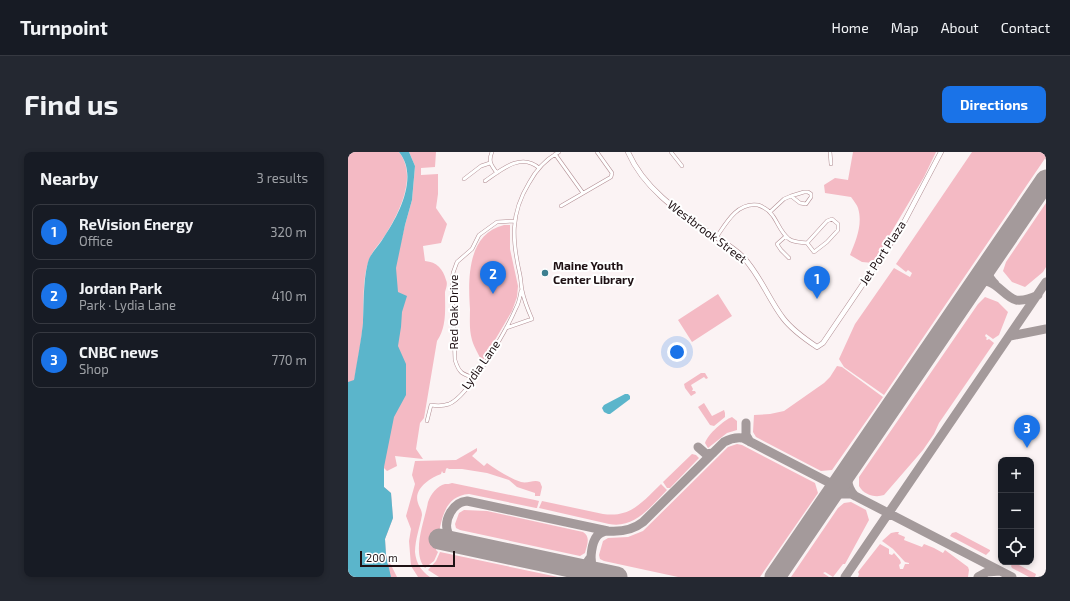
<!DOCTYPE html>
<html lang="en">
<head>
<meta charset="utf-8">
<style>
	:root { --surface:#171b24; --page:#242831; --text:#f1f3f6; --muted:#9ea1a6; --line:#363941; --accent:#1a73e8 }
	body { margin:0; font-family:"Exo 2",sans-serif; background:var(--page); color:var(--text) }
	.controls { position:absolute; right:12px; bottom:12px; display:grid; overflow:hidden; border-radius:8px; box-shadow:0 2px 6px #0003 }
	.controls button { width:36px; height:36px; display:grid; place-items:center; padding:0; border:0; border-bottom:1px solid var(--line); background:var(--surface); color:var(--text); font:20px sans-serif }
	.scale { position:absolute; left:12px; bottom:10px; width:95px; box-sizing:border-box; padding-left:4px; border:2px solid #1e1114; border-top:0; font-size:11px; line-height:14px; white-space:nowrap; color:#1e1114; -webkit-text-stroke:3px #fff; paint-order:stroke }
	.you { position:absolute; left:329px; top:200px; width:14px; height:14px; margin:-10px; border:3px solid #fff; border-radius:50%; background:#1a73e8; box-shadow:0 0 0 6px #1a73e833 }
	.badge { display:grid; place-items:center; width:26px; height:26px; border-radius:50%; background:var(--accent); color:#fff; font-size:13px; font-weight:700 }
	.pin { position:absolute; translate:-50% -33px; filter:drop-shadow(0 1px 2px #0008) }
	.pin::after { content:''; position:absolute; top:21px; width:14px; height:12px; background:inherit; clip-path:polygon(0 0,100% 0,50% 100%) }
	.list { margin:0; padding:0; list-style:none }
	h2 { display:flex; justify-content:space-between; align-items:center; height:52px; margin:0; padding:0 16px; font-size:17px }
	h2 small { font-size:13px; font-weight:400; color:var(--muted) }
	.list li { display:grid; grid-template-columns:26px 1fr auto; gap:12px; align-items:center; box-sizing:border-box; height:56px; margin:0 8px 8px; padding:0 8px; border:1px solid var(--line); border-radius:8px }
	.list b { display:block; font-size:15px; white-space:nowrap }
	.list p { margin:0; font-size:13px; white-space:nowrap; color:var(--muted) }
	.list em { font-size:13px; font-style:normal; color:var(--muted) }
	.icon { flex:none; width:22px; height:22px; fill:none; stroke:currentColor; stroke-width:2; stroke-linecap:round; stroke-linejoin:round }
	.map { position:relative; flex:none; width:698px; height:425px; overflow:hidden; border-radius:8px }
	header { display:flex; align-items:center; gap:24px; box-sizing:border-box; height:56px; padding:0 20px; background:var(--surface); border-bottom:1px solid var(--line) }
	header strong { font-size:19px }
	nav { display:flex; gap:22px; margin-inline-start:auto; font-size:14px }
	.intro { display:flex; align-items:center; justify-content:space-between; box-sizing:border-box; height:96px; padding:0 24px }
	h1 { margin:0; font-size:28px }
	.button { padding:10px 18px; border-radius:8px; background:var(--accent); color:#fff; font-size:14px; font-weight:700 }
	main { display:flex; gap:24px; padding:0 24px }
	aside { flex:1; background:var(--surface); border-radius:8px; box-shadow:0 2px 6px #0003 }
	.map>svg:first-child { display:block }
</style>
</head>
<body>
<header>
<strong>Turnpoint</strong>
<nav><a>Home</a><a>Map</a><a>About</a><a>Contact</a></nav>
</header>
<div class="intro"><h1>Find us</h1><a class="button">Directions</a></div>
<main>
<aside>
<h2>Nearby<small>3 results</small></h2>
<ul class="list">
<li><span class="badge">1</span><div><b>ReVision Energy</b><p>Office</p></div><em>320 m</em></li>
<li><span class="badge">2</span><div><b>Jordan Park</b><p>Park · Lydia Lane</p></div><em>410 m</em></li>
<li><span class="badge">3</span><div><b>CNBC news</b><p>Shop</p></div><em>770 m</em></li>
</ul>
</aside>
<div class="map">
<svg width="698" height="425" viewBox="0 0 698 425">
	<rect width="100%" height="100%" fill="#fbf3f4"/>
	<path fill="#f4bac4" d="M0,0H51C70,24 51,61 38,82C33,90 24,99 21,108C14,126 16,152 15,172C12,201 6,230 0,259Z
		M61,0H88L87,15L73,16V23L90,22V42L88,56L99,72L93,91L75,94L77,109C89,110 95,117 98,128C100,132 98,136 97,140C97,156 99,175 89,189L76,266L72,271L68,297L75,307L47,304L49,314L39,319L36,316V335L43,341L45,366L37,387L38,403L49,425H16L18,233L57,73L64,48L67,14Z
		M505,0H588L576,25L525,111L514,110L502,103C508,89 515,72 510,56C509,53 506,49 503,45L477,41L476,33L487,26L500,28Z
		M624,0H698V5L536,243L496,215L491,207L507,172L546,116L562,125L564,121L560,118L558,120L548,112Z
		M698,51V115L695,120L677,135L664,130L655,119L658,110Z
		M156,73H162V97L170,134L169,145L164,159L134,210C131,203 126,195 124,188C121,178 122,167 122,157C120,127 119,82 156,73Z
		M370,142L384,164L344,190L330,168Z
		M637,145L650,150L660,160L651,183L645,187L638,182L637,184L639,186L638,187L639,188L641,187L646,191L591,271L586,282L575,298L536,343C527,346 516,343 511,334V325L630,152Z
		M489,214L494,215L535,245L484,318L473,319L408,285L405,280L406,263L422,262L436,259L476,231L482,225Z
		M353,221H357L360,226L358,227L356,225L343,233L345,237L344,239H347L348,241L343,244L337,236L336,232Z
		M356,251L364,264L376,258L377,261V265L366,274L362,273L350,255Z
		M384,265L389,269V278L379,281L360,296L357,291C360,282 376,268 384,265Z
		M389,292L394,293L467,331L470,341L412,425H330L256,409L252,407L251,403L255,389L260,386L280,385L295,379L380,295Z
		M129,296V299L124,304L136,314L139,311C149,318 161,326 173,330C180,332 186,327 192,330L194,335L192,344H187V341L169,335L161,328L139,321L114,317H101L99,316L98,317L97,321H95L94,319L93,322C82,326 65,337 70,351C71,355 74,358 74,363C72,375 67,387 67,400C68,411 73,419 82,425H70L63,414L61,389L63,377L58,364L67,332L64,323L67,309L108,308Z
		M344,302L348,303L351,306L322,336H319L315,330Z
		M104,331L187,348L191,349L189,356H188L121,342C92,344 93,376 88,398L90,400L86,409L77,416C63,400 77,368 80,350C83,342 89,334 97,332C99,332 102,332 104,331Z
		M313,332L319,338C303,354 287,377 261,372L191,356L194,349L255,362C283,366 294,350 313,332Z
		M503,350L518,358L521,368L497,412H495L485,425L477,420L475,421L481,425H443L490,356L496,351Z
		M116,358L139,359L235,380C243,385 239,393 237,401L232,404L112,378L108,376L107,372L111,361Z
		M548,380H551L550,382L557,385L556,388L574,395L576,392L586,396L595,401L597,398L620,415L621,418L620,425H510L511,422L510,420L532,392L541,397V402L544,403L546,401L552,408L553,411L551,413L552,417H555L557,412H561V411L557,410L545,397L534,389L543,381Z
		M608,380L642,398V399L638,403L602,384L604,381Z
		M92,400L210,425H91L80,418L88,409Z
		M665,410L688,422L687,425H681L664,416L663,414Z"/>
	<path fill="#5bb5cb" d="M51,0H61L67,14L64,48L57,73L48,116L50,140L59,144L54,160L53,175L50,194L58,212V243L46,265L36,315V335L43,341L45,366L37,387L38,403L43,425H0V230L6,228C9,209 13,190 15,171C16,153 15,124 21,107C24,100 32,92 36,85C51,63 71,24 51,0Z
		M277,242H280L282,244V247L262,262H260L256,260L254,256L256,253Z"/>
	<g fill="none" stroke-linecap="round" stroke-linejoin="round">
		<path stroke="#a49a9b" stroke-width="9" d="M642,110C638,120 640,125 647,132
			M625,135C644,118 653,144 668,148C676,149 684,146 690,143
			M662,184L698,177
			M398,271V283L402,290
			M350,295L358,302L365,301
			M503,314C498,325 498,335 507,344
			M479,349L489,342H502
			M109,390C106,388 102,386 100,381C95,368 105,350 119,349L260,379C273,380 285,378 295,370L376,290C383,286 388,285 395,286L664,425
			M227,416L237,413L242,406
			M255,422C251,420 247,419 245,415C241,407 244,390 249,384C252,381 256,379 260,379
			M239,425L242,408
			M497,425L698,130
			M630,425L639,420L652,419"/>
		<path stroke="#a49a9b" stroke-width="21" d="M91,387L269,425
			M427,425L698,28"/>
		<g stroke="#b28e93" stroke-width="4">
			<path id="street" d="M144,0C140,9 143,13 149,21
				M323,0L334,14
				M482,0L483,12
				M207,2L235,41
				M116,27L133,14L142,11
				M137,29C153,18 173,0 191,16
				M456,40H460L463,42V45L458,52L452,51L443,44Z
				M213,54L263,25L264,21L249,0
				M422,60L436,47L443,44
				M484,67L490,72V78L479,90L466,100L459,91L479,69Z
				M438,84L429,92L433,98L441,106
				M368,86C378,71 389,50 410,53C416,55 421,58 425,64C430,71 433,81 441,87C447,91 453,90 459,91
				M158,176L184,167C180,158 176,148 174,138C173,133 173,128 172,123C164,88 162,62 181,31C188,18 198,7 211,0
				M126,226C114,222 111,221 107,208L104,131L105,121L109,110L124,97L131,83L149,70L166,69
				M79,269L83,253C89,254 95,254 101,252C121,244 159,177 168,156C171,151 172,145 173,139"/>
		</g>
		<g stroke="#b28e93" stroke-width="5.5">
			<path id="secondary" d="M280,0C296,37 331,60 363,82C374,89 386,96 395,105C412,123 420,146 435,166C444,178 457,187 469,195L475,191L553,76L593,0"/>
		</g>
		<use href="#street" stroke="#fff" stroke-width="3"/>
		<use href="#secondary" stroke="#fff" stroke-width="4.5"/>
	</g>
	<circle fill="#3c7f90" stroke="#fff" stroke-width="1.5" cx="197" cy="121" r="4"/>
	<g text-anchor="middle" stroke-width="4" stroke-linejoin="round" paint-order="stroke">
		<g font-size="12" fill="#1e1114" stroke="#fff">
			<text transform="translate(359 80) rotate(37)" y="4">Westbrook Street</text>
			<text transform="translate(535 101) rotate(-57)" y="4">Jet Port Plaza</text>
			<text transform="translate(106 160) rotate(-90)" y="4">Red Oak Drive</text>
			<text transform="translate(133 213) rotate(-55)" y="4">Lydia Lane</text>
		</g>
		<g font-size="12" font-weight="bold" fill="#1e1114" stroke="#fff" text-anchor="start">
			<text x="205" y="118">Maine Youth<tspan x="205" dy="14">Center Library</tspan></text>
		</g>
	</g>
</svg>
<div class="controls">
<button>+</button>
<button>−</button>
<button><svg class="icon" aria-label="locate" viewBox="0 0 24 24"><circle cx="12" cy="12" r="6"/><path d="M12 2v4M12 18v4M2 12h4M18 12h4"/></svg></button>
</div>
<div class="scale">200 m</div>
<div class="you"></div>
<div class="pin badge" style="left:469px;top:147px">1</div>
<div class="pin badge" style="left:145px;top:142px">2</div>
<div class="pin badge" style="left:679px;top:296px">3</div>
</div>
</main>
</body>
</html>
